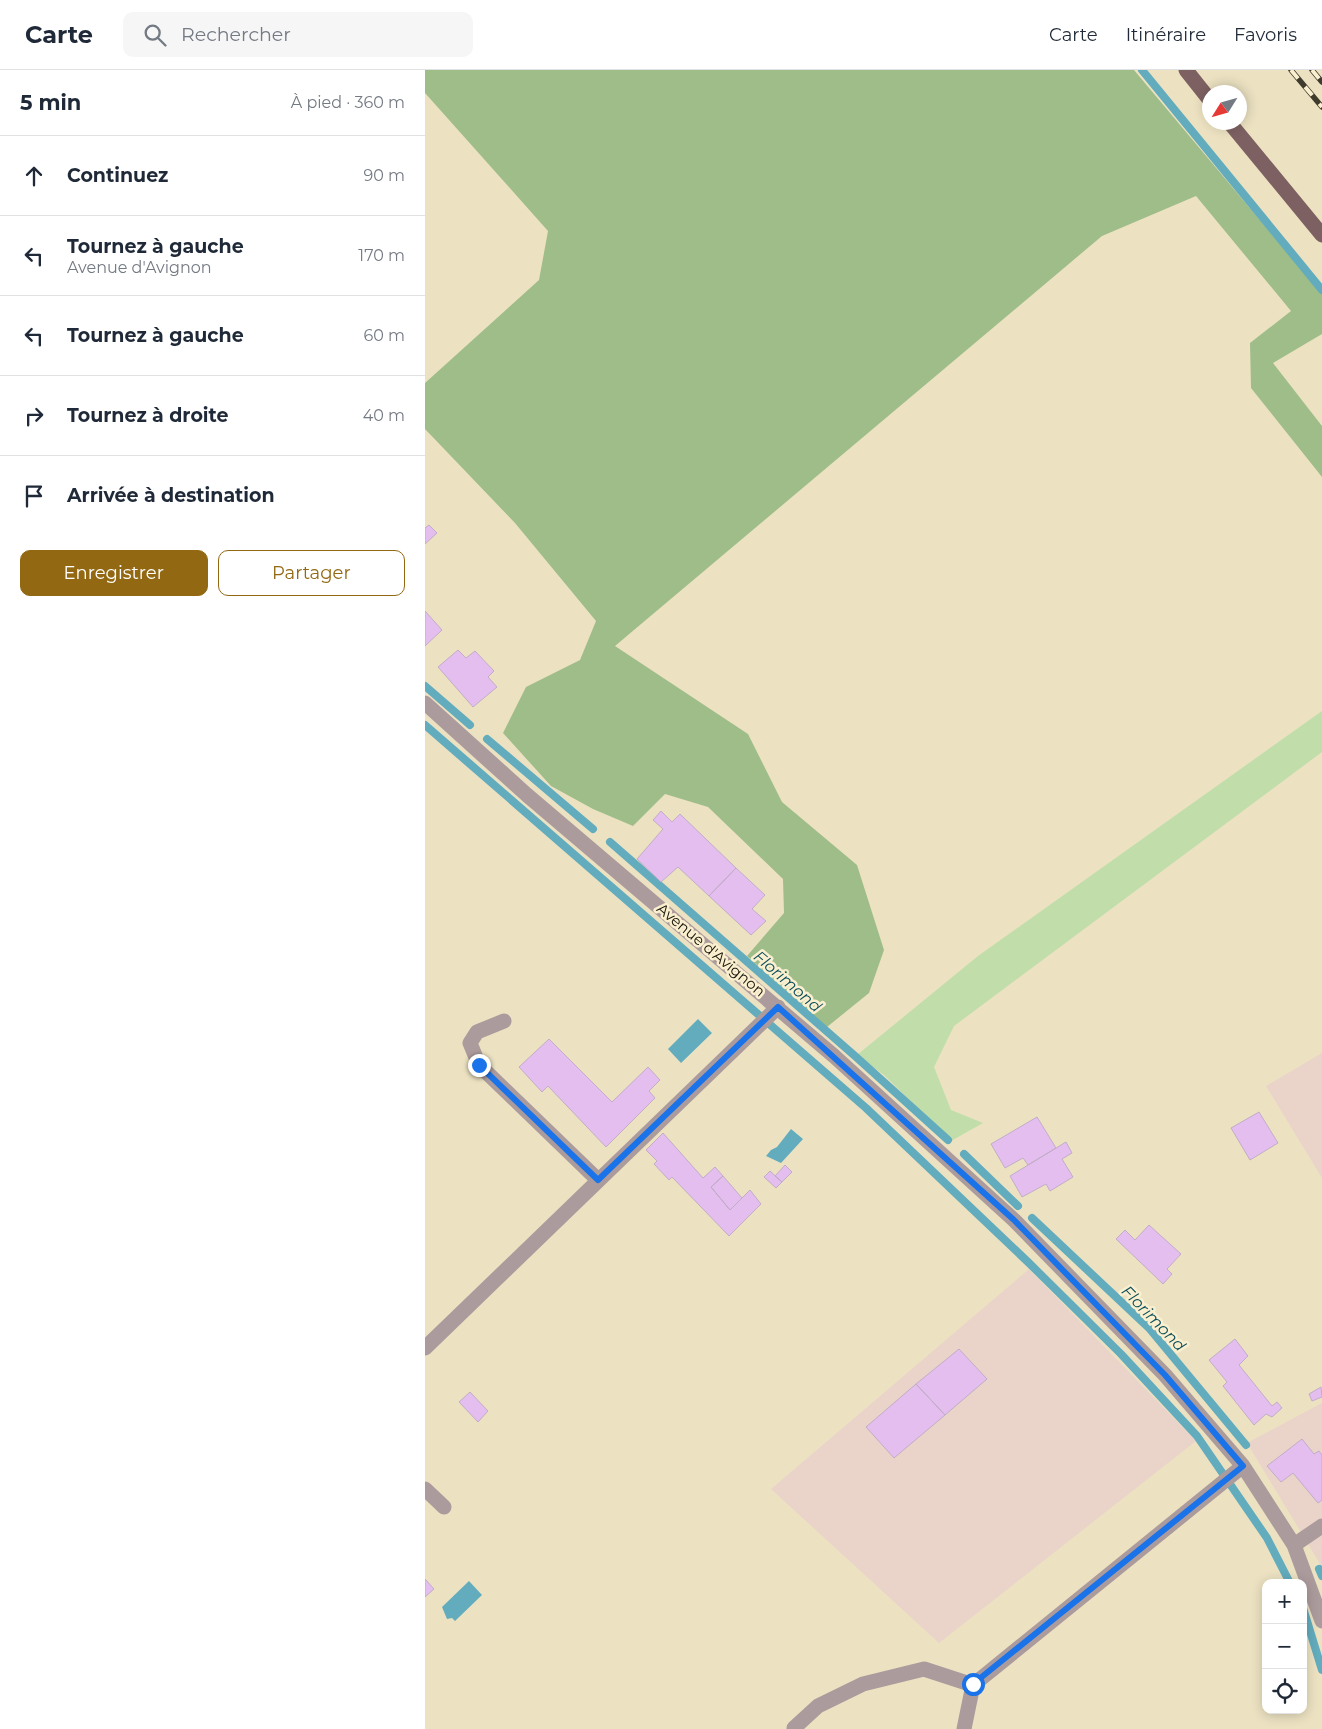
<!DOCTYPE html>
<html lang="fr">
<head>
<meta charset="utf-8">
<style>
	:root { --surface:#fff; --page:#f6f6f7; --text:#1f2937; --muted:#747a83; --line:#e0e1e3; --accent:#926912 }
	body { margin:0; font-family:Montserrat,sans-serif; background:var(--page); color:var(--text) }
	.controls { position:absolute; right:15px; bottom:15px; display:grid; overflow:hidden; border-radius:10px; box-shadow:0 2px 12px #0003 }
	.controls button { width:45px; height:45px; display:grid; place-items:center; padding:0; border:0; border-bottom:1px solid var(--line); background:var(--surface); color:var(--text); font:25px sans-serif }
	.compass { position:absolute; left:777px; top:15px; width:45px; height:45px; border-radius:50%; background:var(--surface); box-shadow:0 2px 12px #0003; rotate:233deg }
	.stop { position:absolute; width:15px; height:15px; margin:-11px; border:4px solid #1a73e8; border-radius:50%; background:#fff }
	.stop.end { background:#1a73e8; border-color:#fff; box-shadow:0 1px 5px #0008 }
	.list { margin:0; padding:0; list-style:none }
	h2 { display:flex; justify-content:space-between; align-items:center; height:65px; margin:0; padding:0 20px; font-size:21px }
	h2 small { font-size:16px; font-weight:400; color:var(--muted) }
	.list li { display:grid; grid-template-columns:32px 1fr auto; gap:15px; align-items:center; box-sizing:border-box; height:80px; padding:0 20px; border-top:1px solid var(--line) }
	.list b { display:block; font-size:19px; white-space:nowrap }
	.list p { margin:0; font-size:16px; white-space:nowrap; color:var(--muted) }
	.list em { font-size:16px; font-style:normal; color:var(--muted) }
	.actions { display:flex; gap:10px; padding:15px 20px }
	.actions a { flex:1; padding:11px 0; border:1px solid var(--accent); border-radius:10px; text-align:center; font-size:18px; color:var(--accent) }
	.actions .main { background:var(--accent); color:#fff }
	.icon { flex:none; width:28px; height:28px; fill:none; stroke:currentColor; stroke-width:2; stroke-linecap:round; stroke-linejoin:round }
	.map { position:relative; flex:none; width:897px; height:1659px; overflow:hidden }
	header { display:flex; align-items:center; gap:30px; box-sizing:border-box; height:70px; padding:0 25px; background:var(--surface); border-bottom:1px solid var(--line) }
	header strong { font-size:24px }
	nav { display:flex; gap:28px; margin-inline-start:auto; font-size:18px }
	.search { width:350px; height:45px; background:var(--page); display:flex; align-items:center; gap:12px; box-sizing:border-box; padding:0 18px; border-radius:10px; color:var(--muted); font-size:19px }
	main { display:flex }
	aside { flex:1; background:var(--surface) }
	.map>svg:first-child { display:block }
</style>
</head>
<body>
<header>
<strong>Carte</strong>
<div class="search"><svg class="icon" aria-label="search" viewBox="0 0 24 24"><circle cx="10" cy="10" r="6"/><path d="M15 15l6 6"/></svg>Rechercher</div>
<nav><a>Carte</a><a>Itinéraire</a><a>Favoris</a></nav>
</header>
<main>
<aside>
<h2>5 min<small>À pied · 360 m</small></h2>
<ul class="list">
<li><svg class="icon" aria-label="ahead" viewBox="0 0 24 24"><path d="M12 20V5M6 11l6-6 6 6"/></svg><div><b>Continuez</b></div><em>90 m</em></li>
<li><svg class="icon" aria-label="left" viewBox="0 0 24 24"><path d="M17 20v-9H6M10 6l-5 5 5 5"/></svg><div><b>Tournez à gauche</b><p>Avenue d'Avignon</p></div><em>170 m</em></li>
<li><svg class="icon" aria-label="left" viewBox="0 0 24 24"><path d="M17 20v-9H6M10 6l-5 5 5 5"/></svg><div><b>Tournez à gauche</b></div><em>60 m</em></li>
<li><svg class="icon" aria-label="right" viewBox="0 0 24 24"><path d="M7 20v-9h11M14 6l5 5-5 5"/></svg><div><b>Tournez à droite</b></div><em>40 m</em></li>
<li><svg class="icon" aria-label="arrive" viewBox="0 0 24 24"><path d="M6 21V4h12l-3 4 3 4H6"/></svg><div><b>Arrivée à destination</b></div></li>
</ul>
<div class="actions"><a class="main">Enregistrer</a><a>Partager</a></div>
</aside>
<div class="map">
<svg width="897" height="1659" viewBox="0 0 897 1659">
	<rect width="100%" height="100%" fill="#ece2c2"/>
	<path fill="#ead3c9" d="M897,983V1108L841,1016Z
		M604,1199L771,1371L514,1573L346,1419Z
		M897,1333V1497L822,1373Z"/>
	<path fill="#c0ddaa" d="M897,641V682L529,956L509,997L526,1040L558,1053L526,1071L459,1005L432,985L553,886Z"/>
	<path fill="#9fbd89" d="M0,0H709L897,224V264L848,293L897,356V407L826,318L825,273L866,241L771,126L677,166L190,576L323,664L357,732L432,795L459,880L444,923L402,957L322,886L359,843L358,809L283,737L240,724L208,756L168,739L126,716L78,663L101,617L155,590L171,551L90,453L0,359V313L114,210L123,161L0,23Z"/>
	<path fill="#62acbd" d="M273,949L287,963L256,993L243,979Z
		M366,1059L378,1069L356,1093L341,1086L346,1080L352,1077Z
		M44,1511L57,1525L30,1551L27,1548L22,1549L17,1537Z"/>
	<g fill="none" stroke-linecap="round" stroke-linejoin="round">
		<path stroke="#62acbd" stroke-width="8" d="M717,0L897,220
			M0,616L45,655
			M0,655L441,1038L604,1193L696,1284L772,1366L842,1468L865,1513
			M62,669L168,759
			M185,772L430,986L523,1070
			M539,1084L593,1136
			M607,1148L724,1258L821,1375
			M894,1499L897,1506
			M878,1538L897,1600"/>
	</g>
	<path fill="#e3beef" stroke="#c1adc7" d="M4,455L12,463L0,474V458Z
		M0,541L17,560L0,576Z
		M33,580L41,588L50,581L69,601L63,607L72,617L48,637L13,597Z
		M236,741L247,752L255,744L311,798L284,826L253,797L236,812L212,789L238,759L228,750Z
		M311,798L340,825L327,839L341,851L326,865L284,826Z
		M124,969L187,1032L223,997L235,1010L224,1021L230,1028L181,1077L123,1016L117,1022L94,997Z
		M834,1042L853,1073L825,1090L806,1058Z
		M612,1047L631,1078L603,1095L598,1088L580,1098L566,1074Z
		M238,1063L278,1108L290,1097L298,1106L286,1117L305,1140L325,1120L336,1134L304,1166L247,1107L244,1110L229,1094L232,1091L221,1080Z
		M641,1072L647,1083L637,1089L648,1107L625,1121L621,1114L597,1127L585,1106Z
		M360,1095L367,1102L357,1112L350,1106Z
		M345,1101L357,1112L351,1118L339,1107Z
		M298,1106L317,1128L305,1140L286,1117Z
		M724,1155L756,1184L742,1199L747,1204L738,1214L691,1169L700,1160L710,1170Z
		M810,1269L823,1286L814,1295L847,1336L852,1332L857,1338L847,1347L841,1344L829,1355L798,1316L802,1312L784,1290Z
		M534,1279L562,1309L520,1345L491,1314Z
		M491,1314L520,1345L469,1388L441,1357Z
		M896,1317L897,1327L887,1331L884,1324Z
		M45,1322L63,1341L53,1352L34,1332Z
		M877,1369L889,1384L894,1381L897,1385V1430L893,1433L868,1403L856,1412L842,1396Z
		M0,1509L9,1519L0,1527Z"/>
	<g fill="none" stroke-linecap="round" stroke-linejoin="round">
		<path stroke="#ac9b9c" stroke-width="15" d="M0,633L102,725L409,986L589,1150L740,1305L818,1396L869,1475L897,1551
			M79,951L52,962L45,973L54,995L173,1110
			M0,1278L353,937
			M0,1419L19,1437
			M869,1475L897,1456
			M369,1658L393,1636L438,1614L499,1599L548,1615
			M539,1659L548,1615L818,1396"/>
		<path stroke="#7d6162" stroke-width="15" d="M761,0L784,29
			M804,52L897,165"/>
		<g stroke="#403c2d" stroke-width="5.5">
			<path id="rail" d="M866,0L897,37
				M887,0L897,12"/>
		</g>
		<use href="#rail" stroke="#faefcf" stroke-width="4" stroke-dasharray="11" stroke-linecap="butt"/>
	</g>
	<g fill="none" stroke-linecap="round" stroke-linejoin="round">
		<path stroke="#1a73e8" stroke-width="6" d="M54,995L173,1110L353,937L589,1150L740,1305L818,1396L548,1614"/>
	</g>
	<g text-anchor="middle" stroke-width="5" stroke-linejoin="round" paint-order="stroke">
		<g font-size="15" fill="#151207" stroke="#faefcf">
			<text transform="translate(286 880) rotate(40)" y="5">Avenue d'Avignon</text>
		</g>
		<g font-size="16" font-style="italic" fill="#094d59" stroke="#faefcf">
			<text transform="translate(363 911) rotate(41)" y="6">Florimond</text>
			<text transform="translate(729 1248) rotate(46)" y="6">Florimond</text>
		</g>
	</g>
</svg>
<div class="controls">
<button>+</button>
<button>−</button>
<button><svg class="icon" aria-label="locate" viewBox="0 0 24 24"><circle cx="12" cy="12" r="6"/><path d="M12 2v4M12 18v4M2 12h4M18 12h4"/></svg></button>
</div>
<svg class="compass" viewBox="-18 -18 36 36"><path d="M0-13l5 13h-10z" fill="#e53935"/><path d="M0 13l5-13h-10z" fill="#747a83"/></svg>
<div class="stop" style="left:548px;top:1614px"></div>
<div class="stop end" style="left:54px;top:995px"></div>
</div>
</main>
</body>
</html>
